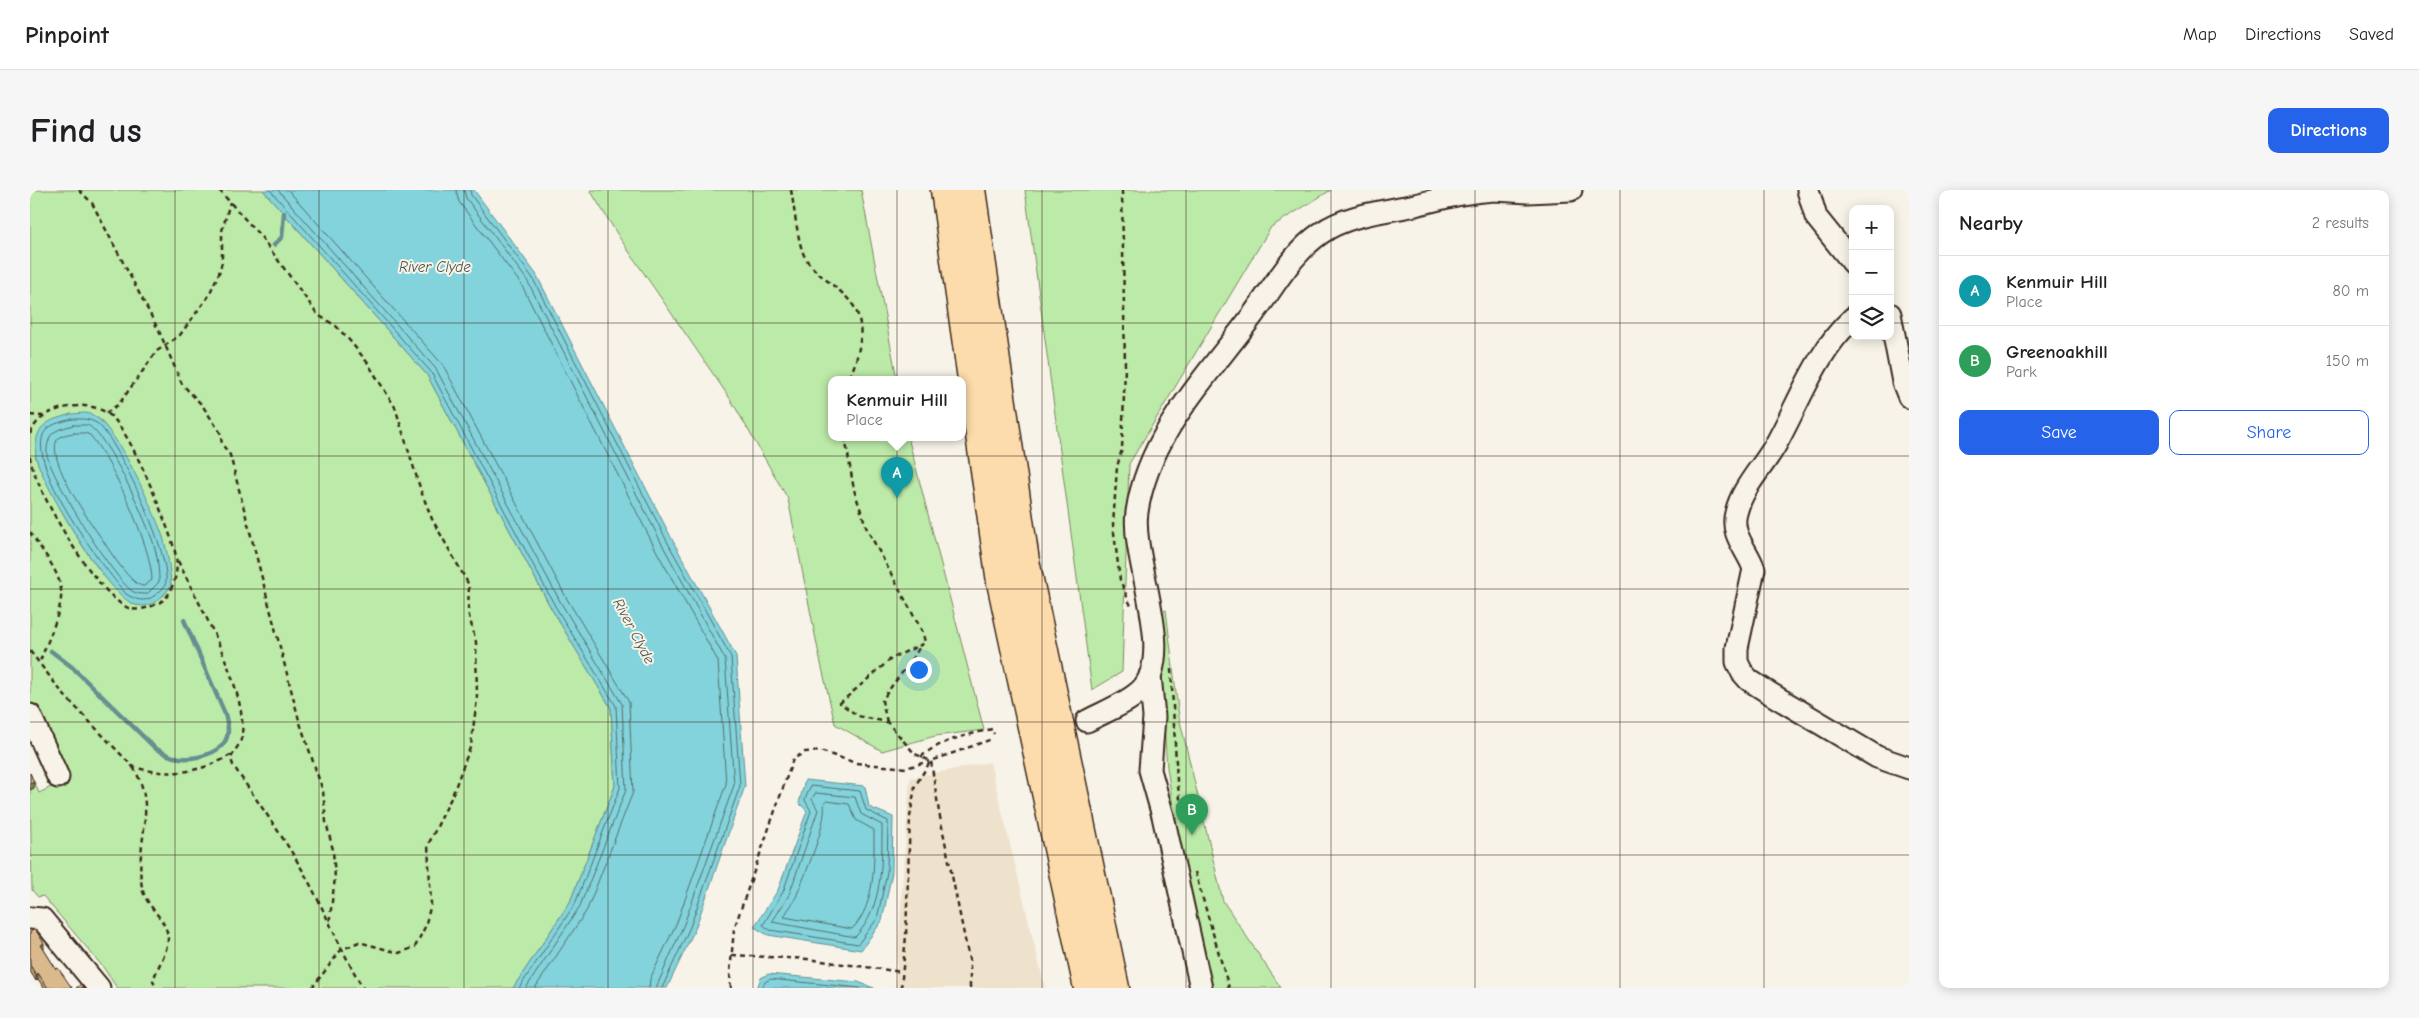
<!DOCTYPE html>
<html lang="en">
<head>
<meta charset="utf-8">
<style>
	:root { --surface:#fff; --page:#f6f6f6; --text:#202124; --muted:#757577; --line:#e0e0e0; --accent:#2563eb }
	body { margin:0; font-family:"Comic Neue",sans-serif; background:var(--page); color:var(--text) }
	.controls { position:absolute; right:15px; top:15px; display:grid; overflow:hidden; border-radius:10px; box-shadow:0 2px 12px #0003 }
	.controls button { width:45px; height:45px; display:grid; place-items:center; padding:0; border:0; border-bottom:1px solid var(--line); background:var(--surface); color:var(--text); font:25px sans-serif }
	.you { position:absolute; left:888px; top:479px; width:18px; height:18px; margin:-12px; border:4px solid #fff; border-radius:50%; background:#1a73e8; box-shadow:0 0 0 8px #1a73e833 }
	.badge { display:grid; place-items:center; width:32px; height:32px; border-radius:50%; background:var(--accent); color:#fff; font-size:16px; font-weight:700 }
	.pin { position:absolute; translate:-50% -41px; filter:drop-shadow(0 1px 2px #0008) }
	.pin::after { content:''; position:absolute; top:26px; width:18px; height:15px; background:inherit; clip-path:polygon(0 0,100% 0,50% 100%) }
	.popup { position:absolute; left:798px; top:186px; width:138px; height:65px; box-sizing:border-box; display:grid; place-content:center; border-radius:10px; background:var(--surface); filter:drop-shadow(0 1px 4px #0005); font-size:16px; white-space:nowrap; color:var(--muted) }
	.popup b { font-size:19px; color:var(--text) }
	.popup::after { content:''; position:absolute; left:50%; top:100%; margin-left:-10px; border:10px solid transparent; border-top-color:var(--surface) }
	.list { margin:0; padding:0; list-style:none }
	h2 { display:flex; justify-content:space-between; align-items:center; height:65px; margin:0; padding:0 20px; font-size:21px }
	h2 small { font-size:16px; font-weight:400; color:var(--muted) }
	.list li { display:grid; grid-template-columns:32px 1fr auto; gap:15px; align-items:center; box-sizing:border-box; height:70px; padding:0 20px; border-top:1px solid var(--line) }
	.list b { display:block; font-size:19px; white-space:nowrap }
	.list p { margin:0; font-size:16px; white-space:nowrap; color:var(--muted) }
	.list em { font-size:16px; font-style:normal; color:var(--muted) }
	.actions { display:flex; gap:10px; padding:15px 20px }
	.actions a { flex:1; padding:11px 0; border:1px solid var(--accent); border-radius:10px; text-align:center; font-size:18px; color:var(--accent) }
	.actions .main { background:var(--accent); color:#fff }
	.icon { flex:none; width:28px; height:28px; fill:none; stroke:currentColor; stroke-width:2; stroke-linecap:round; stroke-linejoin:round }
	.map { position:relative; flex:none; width:1879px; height:798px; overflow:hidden; border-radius:10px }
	header { display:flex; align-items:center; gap:30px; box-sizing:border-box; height:70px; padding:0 25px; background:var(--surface); border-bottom:1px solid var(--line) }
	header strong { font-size:24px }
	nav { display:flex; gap:28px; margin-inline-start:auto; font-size:18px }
	.intro { display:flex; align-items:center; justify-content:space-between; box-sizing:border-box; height:120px; padding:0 30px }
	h1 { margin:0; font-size:35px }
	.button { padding:12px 22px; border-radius:10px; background:var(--accent); color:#fff; font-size:18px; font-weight:700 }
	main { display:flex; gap:30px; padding:0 30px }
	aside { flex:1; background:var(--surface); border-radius:10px; box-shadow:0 2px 12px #0003 }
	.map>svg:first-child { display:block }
</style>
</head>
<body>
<header>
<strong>Pinpoint</strong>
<nav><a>Map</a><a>Directions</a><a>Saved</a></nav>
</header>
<div class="intro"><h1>Find us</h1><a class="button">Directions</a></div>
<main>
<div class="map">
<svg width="1879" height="798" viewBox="0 0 1879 798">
	<rect width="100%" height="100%" fill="#f7f3e8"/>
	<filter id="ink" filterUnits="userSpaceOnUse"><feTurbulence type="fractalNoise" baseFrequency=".02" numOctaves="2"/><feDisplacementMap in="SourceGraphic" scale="10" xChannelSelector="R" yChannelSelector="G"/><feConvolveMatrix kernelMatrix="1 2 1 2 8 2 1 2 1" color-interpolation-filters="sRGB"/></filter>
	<g filter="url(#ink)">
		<path fill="#eee2cd" d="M960,572L1015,798H865L880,588Z"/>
		<path fill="#bceaa8" stroke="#7c8a63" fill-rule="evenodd" d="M0,0H233L397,185L521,418L581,518L585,596L540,712L483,798H87L73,777L13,706L8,707L2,700L0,600L4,598L0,583L9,603L35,590L0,516ZM60,224L72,231L116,311L132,345L141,396L133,406L106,415C69,396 21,306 5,266Z
			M560,0H831L867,189H802V247H878L954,540L905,546L852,561L805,534L789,465L758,309L701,210L589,47Z
			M995,0H1301L1241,37L1099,274L1092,482L1062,500Z
			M1136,420L1149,527L1193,711L1251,798H1176L1162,736L1137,578L1126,423Z"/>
		<path fill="#82d3dc" stroke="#668f90" d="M233,0H444L506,84L644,353L706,466L715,596L665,739L637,798H483L540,712L585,596L581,518L521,418L397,185Z
			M41,224C47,224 55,222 60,224C84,230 125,323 133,347C138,364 140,379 141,396C132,407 122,419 106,415C79,409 14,296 6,268C5,263 6,247 9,242C15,230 29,228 41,224Z
			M775,590L835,596L839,617L863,627L862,682L852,731L831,760L738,745L724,737L748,700L777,621L769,613Z
			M738,784L828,792L844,798H727L731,788Z"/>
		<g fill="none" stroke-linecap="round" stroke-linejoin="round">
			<path stroke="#576e6a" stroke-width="1" d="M240,0L401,182L525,416L586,516L590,598L545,714L489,798
				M248,0L406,179L531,413L592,514L596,600L550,716L496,798
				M258,0L413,175L537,409L599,512L603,602L557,720L505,798
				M426,0L429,12L491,94L627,362L688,471L696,594L647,732L620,789L619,798
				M434,0L436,8L497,90L634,358L695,469L704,595L654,734L626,798
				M440,0L441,5L502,87L639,355L701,467L710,596L660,737L632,798
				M42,229C52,229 59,228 68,234C87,249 145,372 135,395C133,399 128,403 124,406C114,413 106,410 96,404C73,376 0,282 13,245C17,234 32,232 42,229Z
				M43,235H58C79,248 113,324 122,349C127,363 129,377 129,392L117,404C111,404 107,404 102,401C83,388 22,289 17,265C16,261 18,251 20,247C24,239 35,238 43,235Z
				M44,243H55L60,245C82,271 122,357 122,390L114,396C102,397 79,360 72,349C60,332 16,270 27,250C29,245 39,244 44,243Z
				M781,596L830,601L836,620L858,631L857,682L847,729L828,754L740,740L733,735L753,702L781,621L775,610Z
				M786,603L825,607L831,624L852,635C852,672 853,719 825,747L742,732L759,705L788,620L782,609Z
				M797,611L819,614L826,630L844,640C844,672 846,715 822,739L754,727C757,720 763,714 766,707C774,687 798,632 794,614Z
				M732,798L735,792L740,789L830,798"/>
			<path stroke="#668f90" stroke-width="4.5" d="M244,55L252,47L254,23
				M21,461L42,477L126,559C132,561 138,566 144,567C163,571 198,564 198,540C198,535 196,529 195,524L154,430"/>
			<g stroke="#3b2a1e" stroke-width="25">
				<path id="minor" d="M1465,0L1498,2L1541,0
					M1778,0L1786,27L1823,73
					M1860,124L1873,192L1879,207
					M1823,128C1786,162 1770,211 1746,254C1734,276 1712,297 1706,323C1700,345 1718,360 1724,379L1707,458V472L1712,482L1719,490L1741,504L1847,567L1879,578
					M1120,485L1124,527L1120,580L1133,626L1171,798
					M0,525L28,587
					M1057,531C1074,522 1096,514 1110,501C1148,465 1100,368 1107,322C1118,245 1178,185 1222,126C1244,97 1261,64 1291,43C1318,24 1354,22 1385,15C1415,8 1433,2 1464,0
					M0,728L12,729L69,798"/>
			</g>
			<g stroke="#3b2a1e" stroke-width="31">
				<path id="highway" d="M915,0L971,392L1058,798
					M941,0L995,371L1085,798"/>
			</g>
			<path stroke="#3b2a1e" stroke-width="2.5" stroke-dasharray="5 4" stroke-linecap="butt" d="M49,0L62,13L129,141L152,194L172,215L190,242L192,254L200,265L269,530L293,601L296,632L303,660L305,688L299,735
				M189,0L232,48L288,125L306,136L320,151L337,172L365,217L391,301L402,329L439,395L438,422L446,452L447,509L441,555L422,606L398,655L401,714L395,737L385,757L369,763L329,752L311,760L282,798
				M761,0C764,15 768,56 775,67C785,85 805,94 819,110C839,132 829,166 819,189
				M1092,0L1095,177L1092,259L1087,277L1083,335L1090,390L1101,416
				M76,223L89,214L127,161L150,145L178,107L189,83L192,72V41L200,12
				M0,225L13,226
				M0,244C6,229 19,221 34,218C50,214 68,215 81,226C101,243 136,330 144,358C149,375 147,389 138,405C134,411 126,415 119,417C114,419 106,420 101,419C69,410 4,299 0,267
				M815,247L824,300L837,339L893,443L895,453L862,468L810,513L828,526L857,532L885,564L901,571
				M0,342C11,360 34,385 31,408C29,427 17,453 10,471
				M148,371C169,414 217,498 212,545C211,555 203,561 201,569L203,575C230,616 261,656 283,700C300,733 314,766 333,798
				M0,461L34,505L102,576C136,588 172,583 202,564
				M1141,479L1147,591L1154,632
				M857,532L852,511C864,490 881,475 891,454
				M891,567C910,550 938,545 962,539L964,544
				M103,577C129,618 104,655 112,697C115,717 137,728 138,748C138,762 127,777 123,791L126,798
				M1165,682L1199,798
				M702,765L777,769L872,782
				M701,798L700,783L704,739L763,569L775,562L790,561L826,573L876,578L899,571
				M871,798L876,746L880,627L885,596L900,572
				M940,798V774L909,622L901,571L962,549"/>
			<use href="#minor" stroke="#f7f3e8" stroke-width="21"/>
			<use href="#highway" stroke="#fcdcac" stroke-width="28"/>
		</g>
		<path fill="#bba079" stroke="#3b2a1e" d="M0,742L14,759V760L26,779L42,798H14L8,789L6,791L0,781Z"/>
		<path fill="#998263" stroke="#3b2a1e" d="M4,592V598L0,600V594Z
			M14,753V759L11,762V755Z
			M8,783V789L6,791V785Z"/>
		<path fill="#daba8d" stroke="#3b2a1e" d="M0,583L4,592L0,594Z
			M5,739L14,753L11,755L26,779L28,778L42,798H18L8,783L6,785L0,775V742Z
			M51,794L53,798H46Z"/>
	</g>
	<path fill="none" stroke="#3b2a1e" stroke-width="1" stroke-opacity="0.55" d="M145,0V798M289,0V798M434,0V798M578,0V798M723,0V798M867,0V798M1012,0V798M1156,0V798M1301,0V798M1445,0V798M1590,0V798M1734,0V798M0,133H1823M1860,133H1879M0,266H1879M0,399H1879M0,532H1879M0,665H1879"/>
	<g text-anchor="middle" stroke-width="4" stroke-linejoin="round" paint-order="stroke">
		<g font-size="15" font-style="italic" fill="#4d544e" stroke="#f7f3e8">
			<text x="405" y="82">River Clyde</text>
			<text transform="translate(604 441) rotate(62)" y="5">River Clyde</text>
		</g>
	</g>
</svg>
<div class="controls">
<button>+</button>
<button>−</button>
<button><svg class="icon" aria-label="layers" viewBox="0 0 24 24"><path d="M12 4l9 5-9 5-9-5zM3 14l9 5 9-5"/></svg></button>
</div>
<div class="you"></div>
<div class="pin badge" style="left:867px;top:308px;background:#0f9aa8">A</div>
<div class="popup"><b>Kenmuir Hill</b>Place</div>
<div class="pin badge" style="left:1162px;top:645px;background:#2e9e5b">B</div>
</div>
<aside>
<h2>Nearby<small>2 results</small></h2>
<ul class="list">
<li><span class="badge" style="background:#0f9aa8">A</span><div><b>Kenmuir Hill</b><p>Place</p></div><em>80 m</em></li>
<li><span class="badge" style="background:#2e9e5b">B</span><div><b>Greenoakhill</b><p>Park</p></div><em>150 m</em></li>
</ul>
<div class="actions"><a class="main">Save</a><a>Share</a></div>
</aside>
</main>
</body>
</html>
